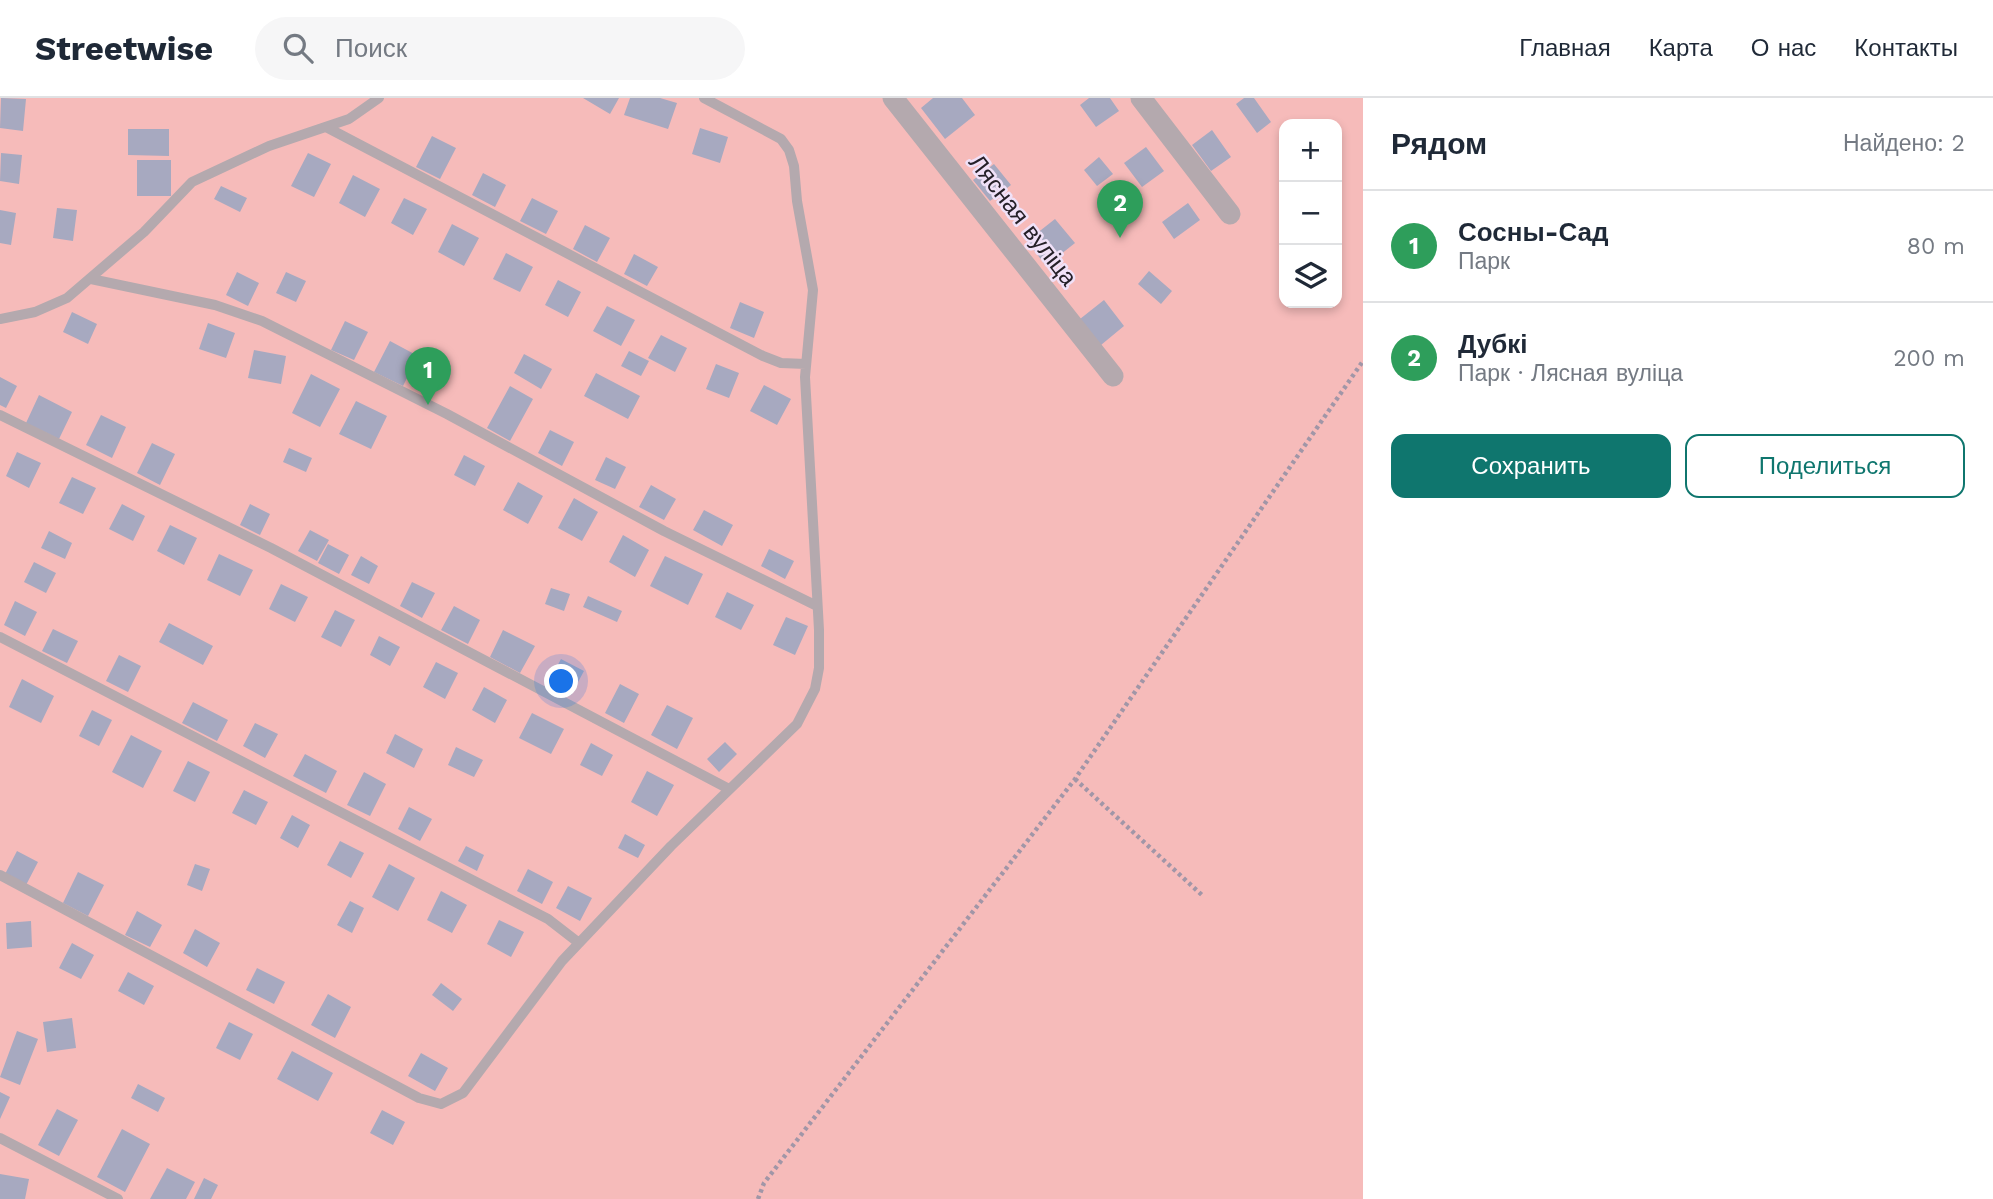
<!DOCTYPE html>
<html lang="ru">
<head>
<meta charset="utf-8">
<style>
	:root { --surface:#fff; --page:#f6f6f7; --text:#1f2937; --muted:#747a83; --line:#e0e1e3; --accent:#0f766e }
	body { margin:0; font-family:"Work Sans",sans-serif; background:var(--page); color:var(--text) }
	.controls { position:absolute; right:21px; top:21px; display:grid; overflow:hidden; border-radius:14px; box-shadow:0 4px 10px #0003 }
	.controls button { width:63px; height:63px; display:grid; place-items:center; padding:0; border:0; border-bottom:2px solid var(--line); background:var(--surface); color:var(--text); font:35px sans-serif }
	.you { position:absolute; left:562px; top:584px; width:24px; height:24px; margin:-18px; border:5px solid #fff; border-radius:50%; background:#1a73e8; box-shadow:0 0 0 10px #1a73e833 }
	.badge { display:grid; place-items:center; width:46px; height:46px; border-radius:50%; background:var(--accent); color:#fff; font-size:23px; font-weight:700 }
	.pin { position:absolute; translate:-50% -58px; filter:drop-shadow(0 2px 4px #0008) }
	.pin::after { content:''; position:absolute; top:37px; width:24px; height:21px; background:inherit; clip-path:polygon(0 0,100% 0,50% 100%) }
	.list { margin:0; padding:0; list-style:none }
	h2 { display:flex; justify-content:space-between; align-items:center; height:91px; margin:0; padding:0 28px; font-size:30px }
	h2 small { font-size:23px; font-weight:400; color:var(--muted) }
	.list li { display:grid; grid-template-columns:46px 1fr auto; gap:21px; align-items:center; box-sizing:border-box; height:112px; padding:0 28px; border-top:2px solid var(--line) }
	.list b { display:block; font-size:26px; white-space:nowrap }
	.list p { margin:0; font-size:23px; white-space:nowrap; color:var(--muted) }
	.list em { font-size:23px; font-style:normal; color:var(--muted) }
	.actions { display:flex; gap:14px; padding:21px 28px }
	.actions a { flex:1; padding:16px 0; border:2px solid var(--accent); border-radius:14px; text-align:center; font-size:24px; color:var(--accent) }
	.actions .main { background:var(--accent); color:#fff }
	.icon { flex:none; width:38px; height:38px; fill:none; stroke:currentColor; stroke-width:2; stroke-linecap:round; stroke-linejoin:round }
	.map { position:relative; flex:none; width:1363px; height:1101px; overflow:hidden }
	header { display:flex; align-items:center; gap:42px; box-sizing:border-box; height:98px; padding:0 35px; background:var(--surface); border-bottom:2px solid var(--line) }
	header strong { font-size:33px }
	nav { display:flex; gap:38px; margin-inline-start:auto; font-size:24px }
	.search { width:490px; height:63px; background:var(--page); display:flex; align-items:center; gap:18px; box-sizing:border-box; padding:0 24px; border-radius:38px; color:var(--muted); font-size:26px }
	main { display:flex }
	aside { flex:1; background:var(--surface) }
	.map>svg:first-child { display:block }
</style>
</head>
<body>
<header>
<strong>Streetwise</strong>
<div class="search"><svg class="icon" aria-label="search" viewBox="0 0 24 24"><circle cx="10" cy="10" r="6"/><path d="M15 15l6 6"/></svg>Поиск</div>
<nav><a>Главная</a><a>Карта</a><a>О нас</a><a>Контакты</a></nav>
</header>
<main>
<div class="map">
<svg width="1363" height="1101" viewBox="0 0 1363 1101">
	<rect width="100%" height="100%" fill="#f0e1f8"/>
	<path fill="#f6bbba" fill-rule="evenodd" d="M0,0H1363V1101H0ZM1284,26H1337V205H1284Z"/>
	<path fill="#a7a9c0" d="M1,0L26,1L23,33L0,30Z
		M583,0H619L610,16Z
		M630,0H660L677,5L668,31L624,17Z
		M933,0H962L975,17L945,41L921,10Z
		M1089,0H1110L1119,13L1096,29L1080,7Z
		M1244,0H1254L1271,24L1257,35L1236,6Z
		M700,30L728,39L720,65L692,56Z
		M128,31H169V58L128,57Z
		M1212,32L1231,59L1211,73L1192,47Z
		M432,38L456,50L440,81L416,69Z
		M1146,49L1164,73L1142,89L1124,65Z
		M1,55L22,57L19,86L0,83Z
		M308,55L331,66L314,99L291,88Z
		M1099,59L1113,76L1097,88L1084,72Z
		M137,62H171V98H137Z
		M994,66L1011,87L990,103L973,82Z
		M483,75L506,87L495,109L472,97Z
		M353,77L380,91L365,119L339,105Z
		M221,88L247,100L240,114L214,101Z
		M404,100L427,111L413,137L391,125Z
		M532,100L558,113L546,136L520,123Z
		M1188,105L1200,122L1174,141L1162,124Z
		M57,110L77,112L73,143L53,140Z
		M0,112L16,115L11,147L0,145Z
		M1055,121L1075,145L1046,168L1027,143Z
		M452,126L479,140L464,168L438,154Z
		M585,127L610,140L597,164L573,151Z
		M506,155L533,169L520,194L493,181Z
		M634,156L658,169L647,188L624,176Z
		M1149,173L1172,193L1161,206L1138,186Z
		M237,174L259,185L248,208L226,197Z
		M286,174L306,183L296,204L276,195Z
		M558,182L581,194L568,219L545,207Z
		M1104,202L1124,228L1101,247L1080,221Z
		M740,204L764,214L754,240L730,230Z
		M607,208L635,222L621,248L593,233Z
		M72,214L97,226L88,246L63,234Z
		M345,223L368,234L354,262L331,252Z
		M208,225L235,235L226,260L199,251Z
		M661,237L687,250L675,274L648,260Z
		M390,243L418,258L403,288L374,274Z
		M254,252L286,258L281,286L248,280Z
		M629,253L649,263L641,278L621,268Z
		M524,256L552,271L541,291L514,275Z
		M716,266L739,275L729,300L706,291Z
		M596,275L640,298L628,321L584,298Z
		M311,276L340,291L320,329L292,315Z
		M0,279L17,288L6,310L0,307Z
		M764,287L791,301L777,327L750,313Z
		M510,288L533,301L510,343L487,330Z
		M39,297L72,314L59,341L26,325Z
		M356,303L387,318L371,351L339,336Z
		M101,317L126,329L112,360L86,347Z
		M550,332L574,344L562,368L538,355Z
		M152,345L175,356L160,387L137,375Z
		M289,350L312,360L306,374L283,364Z
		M17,354L41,365L29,390L6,378Z
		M464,357L485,368L475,388L454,377Z
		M606,359L626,369L615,391L595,382Z
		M72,379L96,390L83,416L59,405Z
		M518,384L543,398L528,426L503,412Z
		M651,387L676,401L664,422L639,409Z
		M574,400L598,414L582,443L558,430Z
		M122,406L145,418L133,443L109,431Z
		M250,406L270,416L260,437L240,427Z
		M704,412L733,427L722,448L693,432Z
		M170,427L197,440L184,467L157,453Z
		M310,432L329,442L317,463L298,453Z
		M49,433L72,445L65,461L41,450Z
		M623,437L649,452L635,479L609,464Z
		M328,446L349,457L339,476L318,465Z
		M769,451L794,463L785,481L761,468Z
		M219,456L253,472L240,498L207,482Z
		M361,458L378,468L369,486L351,477Z
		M665,458L703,476L688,507L650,488Z
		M34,464L56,475L46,495L24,484Z
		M412,484L435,495L422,520L400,508Z
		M281,486L308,499L295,524L269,511Z
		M551,490L570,496L564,513L545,506Z
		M727,494L754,507L741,532L715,519Z
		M588,498L622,513L617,524L583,509Z
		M15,503L37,514L25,538L4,527Z
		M454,508L480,522L468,546L441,532Z
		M335,512L355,522L341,549L321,539Z
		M786,519L808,528L795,557L773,547Z
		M169,525L213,548L203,567L159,544Z
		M53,531L78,543L67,565L42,553Z
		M503,532L535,548L520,575L490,559Z
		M379,538L400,549L390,568L370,557Z
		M119,557L141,568L128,594L106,583Z
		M561,561L584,573L571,597L548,585Z
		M436,564L458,575L445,601L423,589Z
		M22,581L54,598L41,625L9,609Z
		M620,586L639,596L624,625L605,615Z
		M484,589L507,602L495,625L472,612Z
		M193,604L228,622L217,643L182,625Z
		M667,607L693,620L677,651L651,637Z
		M92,612L112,622L99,648L79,638Z
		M532,615L564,631L551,656L519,640Z
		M255,625L278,636L265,660L243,648Z
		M395,636L423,651L414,670L386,655Z
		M131,637L162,653L143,690L112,674Z
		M725,644L737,656L719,674L707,661Z
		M591,645L613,657L602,678L580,667Z
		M456,649L483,662L474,679L448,667Z
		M305,656L337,673L326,695L293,678Z
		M188,663L210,674L195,704L173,693Z
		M647,673L674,687L657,718L631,704Z
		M364,674L386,686L370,718L347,707Z
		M244,692L268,704L256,727L232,715Z
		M409,709L432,721L420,743L398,731Z
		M292,717L310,727L298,750L280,740Z
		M625,736L645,747L638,760L618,750Z
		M340,743L364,755L351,780L327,767Z
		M466,748L484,757L477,773L458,763Z
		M17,753L38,764L25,789L4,778Z
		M195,766L210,771L202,793L187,787Z
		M389,766L415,780L398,813L372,799Z
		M528,771L553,784L542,806L517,793Z
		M78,774L104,787L88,818L63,805Z
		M568,788L592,800L580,823L556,810Z
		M441,793L467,807L452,835L427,822Z
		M350,803L364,810L352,835L337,827Z
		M137,813L162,827L150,849L125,837Z
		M499,822L524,834L511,859L487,846Z
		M31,823L32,849L7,851L6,825Z
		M195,831L220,845L207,869L183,855Z
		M72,845L94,857L81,881L59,870Z
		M257,870L285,884L274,906L246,892Z
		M128,874L154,888L144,907L118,893Z
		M441,885L462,901L453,913L432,897Z
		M328,896L351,909L335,940L311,927Z
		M72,920L76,950L47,954L43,924Z
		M229,924L253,936L240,962L216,950Z
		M17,933L38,941L20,987L0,979Z
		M292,953L333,975L318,1003L277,981Z
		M421,955L448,970L435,993L408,978Z
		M138,986L165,1000L158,1014L131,1000Z
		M0,994L10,999L0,1021Z
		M57,1011L78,1022L59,1058L38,1047Z
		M382,1012L405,1024L393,1047L370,1035Z
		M122,1031L150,1046L125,1094L97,1079Z
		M167,1070L195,1084L186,1101H150Z
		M0,1076L29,1081L25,1101H0Z
		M204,1080L218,1087L211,1101H194Z"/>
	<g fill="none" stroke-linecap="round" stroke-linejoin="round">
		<path stroke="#a196a7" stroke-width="4.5" stroke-dasharray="3.5 3.5" stroke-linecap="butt" d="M1075,681L1203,798
			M758,1101L764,1085L1075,681L1363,263"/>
		<path stroke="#b4a9ae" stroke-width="10" d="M326,29L763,258L781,265L806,266
			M91,181L215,207L262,223L447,316L664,433L817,508
			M0,221L35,214L67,200L144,134L192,84L269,48L349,21L379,0
			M0,317L271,450L729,691
			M0,539L548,821L579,845
			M0,777L419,1000L441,1006L463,995L562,863L671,748L797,626L815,591L819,570V532L805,279L813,192L797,103L794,68L789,52L781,41L704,0
			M0,1040L118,1101"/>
		<path stroke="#b4a9ae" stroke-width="21" d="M893,0L1113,278
			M1141,0L1230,116"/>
	</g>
	<g text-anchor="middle" stroke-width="5" stroke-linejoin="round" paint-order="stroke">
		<g font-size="24" fill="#252028" stroke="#f0e1f8">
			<text transform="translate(1023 122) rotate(52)" y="8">Лясная вуліца</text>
		</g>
	</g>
</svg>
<div class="controls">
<button>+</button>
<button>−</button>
<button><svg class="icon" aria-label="layers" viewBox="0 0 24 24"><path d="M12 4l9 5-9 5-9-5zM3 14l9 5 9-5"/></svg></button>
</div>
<div class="you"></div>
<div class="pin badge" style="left:428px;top:307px;background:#2e9e5b">1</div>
<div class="pin badge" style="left:1120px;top:140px;background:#2e9e5b">2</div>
</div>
<aside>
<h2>Рядом<small>Найдено: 2</small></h2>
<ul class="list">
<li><span class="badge" style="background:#2e9e5b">1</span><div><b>Сосны-Сад</b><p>Парк</p></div><em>80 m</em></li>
<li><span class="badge" style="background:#2e9e5b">2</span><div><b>Дубкі</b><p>Парк · Лясная вуліца</p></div><em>200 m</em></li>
</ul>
<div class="actions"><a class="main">Сохранить</a><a>Поделиться</a></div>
</aside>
</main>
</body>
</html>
